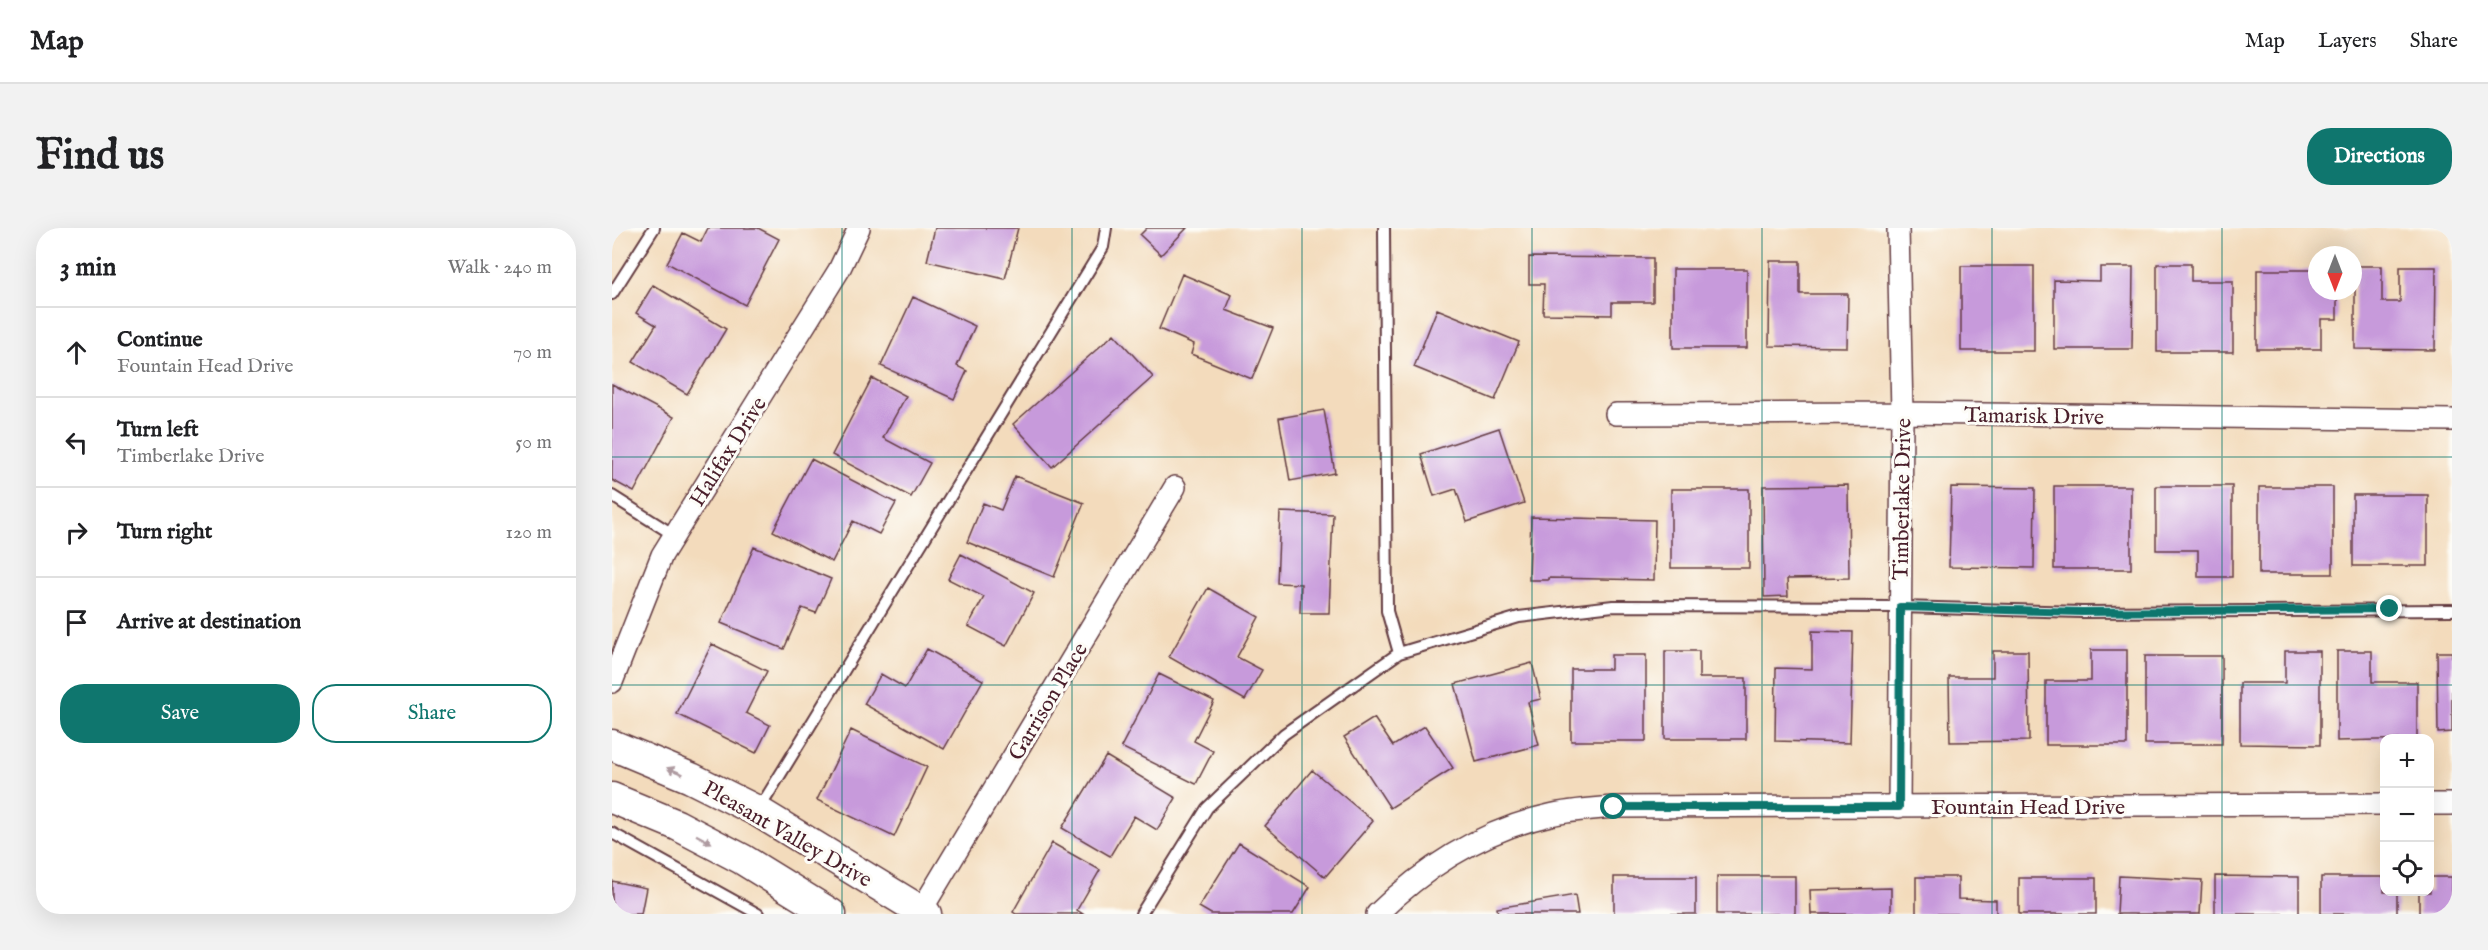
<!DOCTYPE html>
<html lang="en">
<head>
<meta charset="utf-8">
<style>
	:root { --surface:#fff; --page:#f2f2f2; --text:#202124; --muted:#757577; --line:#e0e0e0; --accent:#0f766e }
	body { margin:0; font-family:"IM FELL English",serif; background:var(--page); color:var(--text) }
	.controls { position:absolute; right:18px; bottom:18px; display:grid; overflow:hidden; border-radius:12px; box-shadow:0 6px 24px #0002 }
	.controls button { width:54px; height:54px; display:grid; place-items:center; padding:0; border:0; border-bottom:2px solid var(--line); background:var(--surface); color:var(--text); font:30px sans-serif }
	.compass { position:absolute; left:1696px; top:18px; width:54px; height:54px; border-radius:50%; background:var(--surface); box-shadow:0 6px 24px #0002; rotate:180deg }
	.stop { position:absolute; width:18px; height:18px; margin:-14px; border:4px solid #0f766e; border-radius:50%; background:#fff }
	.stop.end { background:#0f766e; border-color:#fff; box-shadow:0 2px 6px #0008 }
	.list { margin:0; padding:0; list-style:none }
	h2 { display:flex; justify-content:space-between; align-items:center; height:78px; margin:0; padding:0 24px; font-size:26px }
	h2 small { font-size:20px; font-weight:400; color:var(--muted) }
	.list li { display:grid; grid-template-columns:39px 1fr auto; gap:18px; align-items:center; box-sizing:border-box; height:90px; padding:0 24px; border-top:2px solid var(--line) }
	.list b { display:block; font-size:22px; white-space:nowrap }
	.list p { margin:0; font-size:20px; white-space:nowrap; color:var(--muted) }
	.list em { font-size:20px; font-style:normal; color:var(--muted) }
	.actions { display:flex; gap:12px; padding:18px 24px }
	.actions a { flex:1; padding:14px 0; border:2px solid var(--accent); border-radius:24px; text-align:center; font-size:21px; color:var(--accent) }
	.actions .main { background:var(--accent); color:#fff }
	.icon { flex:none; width:33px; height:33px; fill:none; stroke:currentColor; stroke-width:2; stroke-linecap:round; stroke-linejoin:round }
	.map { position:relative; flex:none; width:1840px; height:686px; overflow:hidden; border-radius:24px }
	header { display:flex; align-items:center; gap:36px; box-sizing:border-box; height:84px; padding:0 30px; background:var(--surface); border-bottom:2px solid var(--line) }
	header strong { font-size:28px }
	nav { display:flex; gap:33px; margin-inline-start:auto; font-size:21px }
	.intro { display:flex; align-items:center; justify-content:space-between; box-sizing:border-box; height:144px; padding:0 36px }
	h1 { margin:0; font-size:42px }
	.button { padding:15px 27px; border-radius:24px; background:var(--accent); color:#fff; font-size:21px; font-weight:700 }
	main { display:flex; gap:36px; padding:0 36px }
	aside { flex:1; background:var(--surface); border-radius:24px; box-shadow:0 6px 24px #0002 }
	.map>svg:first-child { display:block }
</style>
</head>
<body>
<header>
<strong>Map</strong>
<nav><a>Map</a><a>Layers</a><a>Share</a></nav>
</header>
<div class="intro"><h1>Find us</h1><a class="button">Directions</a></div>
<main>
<aside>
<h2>3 min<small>Walk · 240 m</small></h2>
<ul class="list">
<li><svg class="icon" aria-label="ahead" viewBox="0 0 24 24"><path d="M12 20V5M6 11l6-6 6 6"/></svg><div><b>Continue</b><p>Fountain Head Drive</p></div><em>70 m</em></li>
<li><svg class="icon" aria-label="left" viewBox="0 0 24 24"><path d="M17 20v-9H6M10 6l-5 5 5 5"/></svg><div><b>Turn left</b><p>Timberlake Drive</p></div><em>50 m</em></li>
<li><svg class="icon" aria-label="right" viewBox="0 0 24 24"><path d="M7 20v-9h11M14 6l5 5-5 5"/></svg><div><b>Turn right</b></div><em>120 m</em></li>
<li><svg class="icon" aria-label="arrive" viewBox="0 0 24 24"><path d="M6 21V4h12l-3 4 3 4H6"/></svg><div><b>Arrive at destination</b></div></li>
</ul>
<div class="actions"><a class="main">Save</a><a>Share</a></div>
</aside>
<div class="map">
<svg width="1840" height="686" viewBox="0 0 1840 686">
	<rect width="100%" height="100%" fill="#fdfcf7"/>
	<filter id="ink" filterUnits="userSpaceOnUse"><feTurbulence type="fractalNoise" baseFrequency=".0167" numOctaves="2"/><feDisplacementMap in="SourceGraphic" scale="12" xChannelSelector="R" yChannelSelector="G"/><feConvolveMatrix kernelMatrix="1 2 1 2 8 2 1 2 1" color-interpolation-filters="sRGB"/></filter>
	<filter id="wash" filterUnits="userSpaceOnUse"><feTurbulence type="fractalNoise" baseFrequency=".008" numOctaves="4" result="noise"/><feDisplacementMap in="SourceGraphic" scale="24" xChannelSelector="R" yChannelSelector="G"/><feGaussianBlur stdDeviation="1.35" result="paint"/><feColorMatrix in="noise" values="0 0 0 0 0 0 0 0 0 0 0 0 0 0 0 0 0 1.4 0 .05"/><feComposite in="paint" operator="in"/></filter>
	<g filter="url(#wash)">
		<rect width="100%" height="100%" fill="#f3dbbc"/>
		<g id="blocks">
			<path fill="#c79adb" d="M96,0H146L167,11L133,77L55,35L71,5L89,14Z
				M323,0H406L393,51L315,33Z
				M535,0H575L549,27L528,7Z
				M917,29L1041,30V74H1000V87L931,86L932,56H917Z
				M1158,33H1188V66H1236L1235,119L1157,118Z
				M1545,36H1579V53H1621V124H1545Z
				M1349,38H1422V123H1349Z
				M1743,38H1770V74H1788V39H1824L1823,122L1743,121Z
				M1488,39H1521L1520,121H1442V52L1488,53Z
				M1061,41H1135V120H1061Z
				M1645,42H1705V63H1725V91H1709V121H1645Z
				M570,46L620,67L614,82L661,100L640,151L579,126L582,116L547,101Z
				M41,57L114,101L75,166L21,134L44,97L24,85Z
				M301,69L363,98L345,138L355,143L342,171L269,138Z
				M825,81L907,114L883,172L802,139Z
				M502,106L541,149L440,239L401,196Z
				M260,150L294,168L271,210L318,235L299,269L220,227Z
				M0,156L62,189L22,264L0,252Z
				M712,182L723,245L678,253L667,190Z
				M887,200L912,275L855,294L844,261L822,268L809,226Z
				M199,231L284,275L267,306L241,293L220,334L161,303Z
				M403,248L472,275L442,349L355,314L371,275L389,282Z
				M1236,257L1237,350L1175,351L1176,368L1152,369L1151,258Z
				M1442,258H1519V341H1442Z
				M1544,258H1620V349H1586V322H1544Z
				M1339,259L1423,260L1422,340L1337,339Z
				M1647,259H1721V346H1647Z
				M1059,261H1137V340H1059Z
				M1741,267H1816V338H1741Z
				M668,284L721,286L717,385H688L689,356L665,355Z
				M919,289L1043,292L1042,352L936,350V352H917Z
				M142,319L219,351L204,385L190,380L172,421L109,395Z
				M349,326L422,365L394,418L356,398L372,369L336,351Z
				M596,360L647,389L625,429L650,442L633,472L557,429Z
				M1200,403L1241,404L1238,515L1163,513L1164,440L1200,441Z
				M100,416L155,443L134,485L158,497L144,525L65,486Z
				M315,421L371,452L332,521L252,476L269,446L293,460Z
				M1479,422H1515V517H1434V453H1479Z
				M1053,423H1087V450H1134V511H1053Z
				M1381,423H1416L1417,513L1338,514L1337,449H1381Z
				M1673,423H1708V517L1628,516V455H1673Z
				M1725,423H1760V454H1805V511L1725,513Z
				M1825,424H1840V504L1826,505Z
				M999,427H1034V513H959V441H999Z
				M1533,428H1610V516H1533Z
				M920,435L929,471L916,474L927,517L864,534L843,456Z
				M547,446L602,473L582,513L601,523L584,556L509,519Z
				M762,490L781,518L813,498L841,540L778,580L732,509Z
				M239,502L315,539L282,609L205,572Z
				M494,528L564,570L545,602L522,588L498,628L450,600Z
				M700,542L761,593L713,649L653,598Z
				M440,615L488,642L465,682L471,686H404L401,684Z
				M627,615L698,659L681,686H599L587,679Z
				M1105,648H1183V686H1105Z
				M1507,648L1590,652L1588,686H1505Z
				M1603,648L1687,649V686H1603Z
				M1002,649H1084V686H1002Z
				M1304,649H1346V671L1384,672V686H1304Z
				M1709,649H1772V664H1785V686H1709Z
				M1818,649H1840V686H1807V664H1818Z
				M1407,650H1484V686H1407Z
				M0,653L34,660L29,686H0Z
				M1279,660V686H1199L1198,662Z
				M963,667L966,686H886L885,680Z"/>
		</g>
	</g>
	<g filter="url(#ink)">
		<use href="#blocks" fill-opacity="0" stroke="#633b41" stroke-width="1.5"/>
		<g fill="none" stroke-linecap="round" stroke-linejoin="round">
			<g stroke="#633b41" stroke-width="14">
				<path id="lane" d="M772,0L775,383L787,425
					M0,66L42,0
					M0,268L62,307
					M146,583L491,19L494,0
					M0,605L146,686
					M529,686L595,580L672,506L787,425L907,389L1001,378L1288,379L1470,384L1840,382"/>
			</g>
			<g stroke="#633b41" stroke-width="24">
				<path id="street" d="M1286,0L1290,185L1287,579
					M1004,186L1290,185L1840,192
					M0,454L50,327L227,42L247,0
					M1818,576H1840
					M307,686L563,259
					M765,686C813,639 872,602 938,587C958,582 981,581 1002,579L1772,576"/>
			</g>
			<g stroke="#633b41" stroke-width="33">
				<path id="secondary" d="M0,517L79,550L145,583L314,686
					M0,570L65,597L130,631L219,686"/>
			</g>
			<use href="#lane" stroke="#fff" stroke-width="10"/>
			<use href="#street" stroke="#fff" stroke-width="21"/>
			<use href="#secondary" stroke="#fff" stroke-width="30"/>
		</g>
		<defs><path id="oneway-solid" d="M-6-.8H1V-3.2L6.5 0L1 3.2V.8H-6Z" transform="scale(1.5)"/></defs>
		<g fill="#ae9aa0">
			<use href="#oneway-solid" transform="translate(63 543) rotate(-158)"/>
			<use href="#oneway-solid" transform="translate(92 611) rotate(28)"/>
		</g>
	</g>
	<g fill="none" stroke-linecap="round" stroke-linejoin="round" filter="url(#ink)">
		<path stroke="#0f766e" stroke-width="8" d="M1002,579H1287L1288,379L1470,384L1778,381"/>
	</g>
	<path fill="none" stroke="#0f766e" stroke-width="1.5" stroke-opacity="0.55" d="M230,0V686M460,0V686M690,0V686M920,0V686M1150,0V686M1380,0V686M1610,0V686M0,229H1840M0,457H1840"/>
	<g text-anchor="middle" stroke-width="6" stroke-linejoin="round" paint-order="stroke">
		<g font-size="22" fill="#4a1f2b" stroke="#fdfcf7">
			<text transform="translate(1422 187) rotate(1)" y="8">Tamarisk Drive</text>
			<text transform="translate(115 223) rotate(-58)" y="8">Halifax Drive</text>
			<text transform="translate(1289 271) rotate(-89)" y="8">Timberlake Drive</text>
			<text transform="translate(435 473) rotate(-59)" y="8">Garrison Place</text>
			<text x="1416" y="586">Fountain Head Drive</text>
			<text transform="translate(176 605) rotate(30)" y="8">Pleasant Valley Drive</text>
		</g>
	</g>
</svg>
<div class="controls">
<button>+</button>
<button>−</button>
<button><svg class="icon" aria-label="locate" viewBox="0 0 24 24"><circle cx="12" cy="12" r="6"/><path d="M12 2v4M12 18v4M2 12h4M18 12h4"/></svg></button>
</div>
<svg class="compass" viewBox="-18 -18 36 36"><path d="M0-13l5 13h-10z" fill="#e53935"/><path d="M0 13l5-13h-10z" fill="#757577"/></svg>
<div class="stop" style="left:1002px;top:579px"></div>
<div class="stop end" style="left:1778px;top:381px"></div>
</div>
</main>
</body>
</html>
